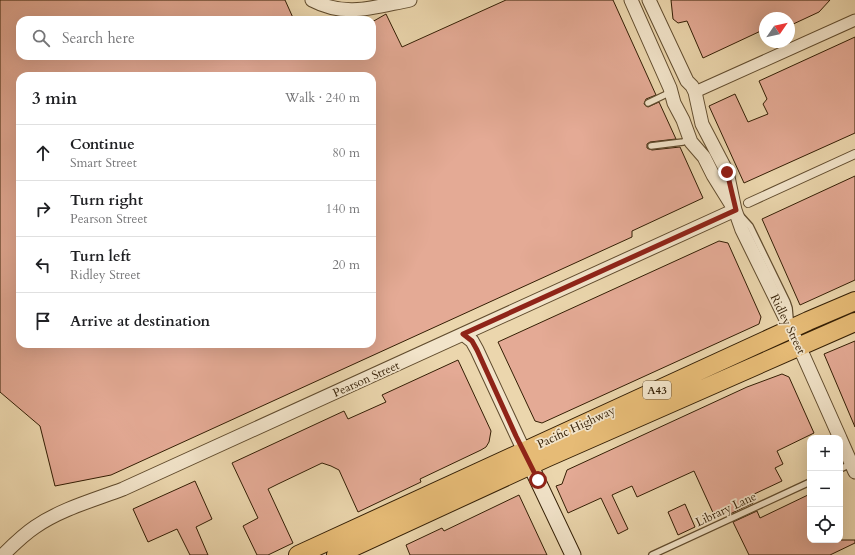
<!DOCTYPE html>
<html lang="en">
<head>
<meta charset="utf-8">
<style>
	:root { --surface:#fff; --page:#f2f2f2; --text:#202124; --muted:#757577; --line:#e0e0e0 }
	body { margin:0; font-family:Cardo,serif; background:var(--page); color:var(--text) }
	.controls { position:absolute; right:12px; bottom:12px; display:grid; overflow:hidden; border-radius:8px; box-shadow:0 4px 16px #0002 }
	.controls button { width:36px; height:36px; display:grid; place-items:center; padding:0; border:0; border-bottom:1px solid var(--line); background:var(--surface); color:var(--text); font:20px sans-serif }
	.compass { position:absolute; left:759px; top:12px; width:36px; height:36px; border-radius:50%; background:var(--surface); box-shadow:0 4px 16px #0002; rotate:56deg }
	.stop { position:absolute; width:12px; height:12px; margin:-9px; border:3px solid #8f2418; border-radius:50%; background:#fff }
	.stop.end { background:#8f2418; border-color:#fff; box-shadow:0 1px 4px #0008 }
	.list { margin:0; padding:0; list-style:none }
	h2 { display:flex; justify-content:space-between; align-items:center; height:52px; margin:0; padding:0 16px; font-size:17px }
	h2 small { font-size:13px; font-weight:400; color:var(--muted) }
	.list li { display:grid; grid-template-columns:26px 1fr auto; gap:12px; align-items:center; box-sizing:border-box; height:56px; padding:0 16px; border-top:1px solid var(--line) }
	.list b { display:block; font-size:15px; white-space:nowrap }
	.list p { margin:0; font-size:13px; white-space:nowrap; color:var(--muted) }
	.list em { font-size:13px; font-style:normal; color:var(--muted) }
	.icon { flex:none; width:22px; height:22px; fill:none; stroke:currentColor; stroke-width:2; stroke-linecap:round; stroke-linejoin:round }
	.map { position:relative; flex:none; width:855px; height:555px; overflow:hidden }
	.search { position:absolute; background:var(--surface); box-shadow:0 4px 16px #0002; left:16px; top:16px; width:360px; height:44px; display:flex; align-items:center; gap:10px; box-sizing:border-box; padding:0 14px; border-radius:12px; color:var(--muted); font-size:15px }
	.panel { position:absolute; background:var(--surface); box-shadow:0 4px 16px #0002; left:16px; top:72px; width:360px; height:276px; border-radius:12px }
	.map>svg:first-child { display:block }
</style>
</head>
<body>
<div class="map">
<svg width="855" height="555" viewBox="0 0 855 555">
	<rect width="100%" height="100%" fill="#ebd6ad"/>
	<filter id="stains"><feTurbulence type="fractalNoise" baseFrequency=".005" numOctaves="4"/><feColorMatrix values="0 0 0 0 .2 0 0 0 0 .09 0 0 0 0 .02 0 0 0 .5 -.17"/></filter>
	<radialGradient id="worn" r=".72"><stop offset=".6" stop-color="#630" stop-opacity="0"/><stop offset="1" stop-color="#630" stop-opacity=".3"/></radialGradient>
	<path fill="#e4aa95" stroke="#331e04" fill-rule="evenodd" d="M0,0H285L294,20H20V56H372V22L386,14L402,47L506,0H613L656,95L646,99L644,104L648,107L659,102L676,139L650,142L647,144V148L652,150L680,147L703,198L632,231V237L111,475L55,486L40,426L0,392ZM20,76H372V344H20Z
		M671,0H830L819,12L789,26V18H765V29L703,58L687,21L678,23L673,19Z
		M855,37V133L744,183L709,106L735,94L748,122L768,114L763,104L767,99L759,81Z
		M855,176V280L800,305L762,219Z
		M719,241L728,243L761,317L759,324L542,423L535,421L498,342Z
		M855,341V427L824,354Z
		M458,360L491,431L489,442L486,447L481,450L420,479L421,482L358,512L339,470L331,466L322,463L278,484L268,489L293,543L268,555H257L243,526L258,518L232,463L344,411L348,419L386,402L382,395Z
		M782,374L789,377L814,433L777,451L783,464L775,468L782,481L750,496L753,503L730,514L728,511L715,517L694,471L637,497L632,486L612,495L628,529L618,534L601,498L568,513L556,486L562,484L567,470L747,387Z
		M195,481L212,519L196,527L208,555H190L177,529L148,542L133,509Z
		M810,494V540H855V543L830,555H749L733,522L757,511L760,518Z
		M519,495L547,555H410L406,545L442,528L444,531Z
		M685,504L695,527L678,535L668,512Z"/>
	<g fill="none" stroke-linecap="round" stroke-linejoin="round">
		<g stroke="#614c2e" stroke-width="8">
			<path id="service" d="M648,103L671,92
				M651,146L683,142L690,139
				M741,216L750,226L787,302L789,308L790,319
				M840,469L851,464
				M652,555L810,482"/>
		</g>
		<g stroke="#614c2e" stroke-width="10">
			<path id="pedestrian" d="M748,203L855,154"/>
		</g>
		<g stroke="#614c2e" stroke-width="13">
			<path id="minor" d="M695,92L855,20"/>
		</g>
		<g stroke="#614c2e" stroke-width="15">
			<path id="tertiary" d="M312,0C346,18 374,7 410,0
				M631,0L670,88L674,103L683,120L691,142L704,157L713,175L731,204
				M649,0L687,81L692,86L695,92L702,124L727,172L735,210L742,230L799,346L840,438
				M463,334L472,341L477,350L524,451
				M840,438L855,472
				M3,555C13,545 23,535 35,527C61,509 94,500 123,489L735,210"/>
		</g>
		<g stroke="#331e04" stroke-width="17">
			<path id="secondary" d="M526,456L573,555"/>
		</g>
		<g stroke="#331e04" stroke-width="20">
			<path id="trunk" d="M298,555L808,321L855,301
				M336,555L546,458L855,322"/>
		</g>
		<use href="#service" stroke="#f2e4ca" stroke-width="5.5"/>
		<use href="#pedestrian" stroke="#f2e4ca" stroke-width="8"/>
		<use href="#minor" stroke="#f2e4ca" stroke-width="11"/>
		<use href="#tertiary" stroke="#f2e4ca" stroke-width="13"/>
		<use href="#secondary" stroke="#f2e4ca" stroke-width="15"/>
		<use href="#trunk" stroke="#e6bb76" stroke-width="18"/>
	</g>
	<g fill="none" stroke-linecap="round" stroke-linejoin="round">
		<path stroke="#8f2418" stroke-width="5" d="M538,480L516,436L477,350L472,341L463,334L736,210L727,172"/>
	</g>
	<g text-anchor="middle" stroke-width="3.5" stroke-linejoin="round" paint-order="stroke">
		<rect fill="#f2e4ca" stroke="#6c593f" stroke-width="1" x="643" y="381" width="28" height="18" rx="3"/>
		<g font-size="11" font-weight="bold" fill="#331e04">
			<text x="657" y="394">A43</text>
		</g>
		<g font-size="12" fill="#331e04" stroke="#f2e4ca">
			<text transform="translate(788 324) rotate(64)" y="4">Ridley Street</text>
			<text transform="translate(366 379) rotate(-24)" y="4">Pearson Street</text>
			<text transform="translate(576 427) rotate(-25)" y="4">Pacific Highway</text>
			<text transform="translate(726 509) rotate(-25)" y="4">Library Lane</text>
		</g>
	</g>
	<rect width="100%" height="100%" filter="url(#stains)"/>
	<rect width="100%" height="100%" fill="url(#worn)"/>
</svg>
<div class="controls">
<button>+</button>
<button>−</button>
<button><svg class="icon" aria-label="locate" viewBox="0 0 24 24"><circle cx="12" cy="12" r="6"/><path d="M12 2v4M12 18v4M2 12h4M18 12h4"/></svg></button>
</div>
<svg class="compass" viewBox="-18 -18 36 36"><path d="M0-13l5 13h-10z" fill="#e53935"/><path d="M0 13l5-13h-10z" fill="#757577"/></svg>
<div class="stop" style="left:538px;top:480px"></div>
<div class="stop end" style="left:727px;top:172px"></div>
<div class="search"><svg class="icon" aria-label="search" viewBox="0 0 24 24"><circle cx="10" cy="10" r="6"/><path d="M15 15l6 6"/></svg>Search here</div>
<section class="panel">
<h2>3 min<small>Walk · 240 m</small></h2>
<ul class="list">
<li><svg class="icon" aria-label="ahead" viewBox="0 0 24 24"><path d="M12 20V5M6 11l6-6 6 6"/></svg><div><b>Continue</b><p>Smart Street</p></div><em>80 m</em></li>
<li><svg class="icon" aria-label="right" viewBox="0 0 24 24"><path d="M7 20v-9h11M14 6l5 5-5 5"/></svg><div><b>Turn right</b><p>Pearson Street</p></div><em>140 m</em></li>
<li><svg class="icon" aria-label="left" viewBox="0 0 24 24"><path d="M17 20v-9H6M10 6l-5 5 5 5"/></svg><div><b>Turn left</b><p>Ridley Street</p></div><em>20 m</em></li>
<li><svg class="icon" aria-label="arrive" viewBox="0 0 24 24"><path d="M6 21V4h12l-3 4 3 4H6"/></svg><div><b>Arrive at destination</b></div></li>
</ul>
</section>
</div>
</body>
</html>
